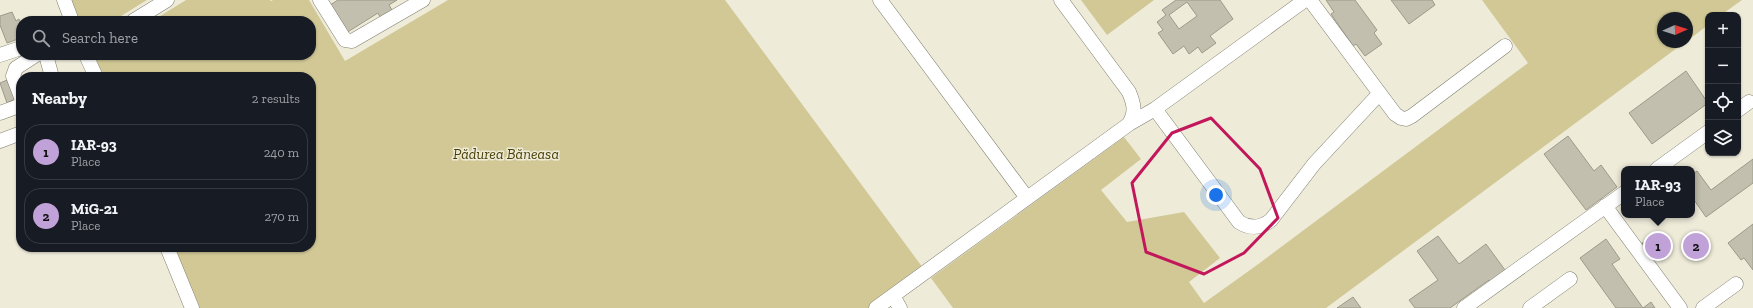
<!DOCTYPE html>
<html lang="en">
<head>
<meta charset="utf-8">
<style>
	:root { --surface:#171b24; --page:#20242c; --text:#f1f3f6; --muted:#9ea1a6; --line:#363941; --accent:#c1a2d8 }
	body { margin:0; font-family:"Zilla Slab",serif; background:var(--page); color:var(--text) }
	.controls { position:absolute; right:12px; top:12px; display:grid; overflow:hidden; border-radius:8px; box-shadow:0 1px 3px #0004 }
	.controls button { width:36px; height:36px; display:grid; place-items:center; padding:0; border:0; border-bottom:1px solid var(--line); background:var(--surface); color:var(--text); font:20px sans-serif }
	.compass { position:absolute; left:1657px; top:12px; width:36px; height:36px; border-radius:50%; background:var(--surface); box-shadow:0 1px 3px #0004; rotate:87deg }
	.you { position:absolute; left:1216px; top:195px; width:14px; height:14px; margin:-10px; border:3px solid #fff; border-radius:50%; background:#1a73e8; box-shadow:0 0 0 6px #1a73e833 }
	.badge { display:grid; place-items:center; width:26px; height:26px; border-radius:50%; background:var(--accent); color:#111; font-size:13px; font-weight:700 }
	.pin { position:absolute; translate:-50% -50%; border:2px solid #fff; box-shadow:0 1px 4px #0006 }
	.popup { position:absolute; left:1621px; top:166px; width:74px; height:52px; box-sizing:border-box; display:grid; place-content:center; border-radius:8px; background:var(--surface); filter:drop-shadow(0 1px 3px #0005); font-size:13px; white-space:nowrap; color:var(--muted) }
	.popup b { font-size:15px; color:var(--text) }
	.popup::after { content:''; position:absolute; left:50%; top:100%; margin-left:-8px; border:8px solid transparent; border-top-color:var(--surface) }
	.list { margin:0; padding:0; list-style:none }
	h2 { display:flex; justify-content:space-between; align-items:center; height:52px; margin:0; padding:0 16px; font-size:17px }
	h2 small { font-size:13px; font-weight:400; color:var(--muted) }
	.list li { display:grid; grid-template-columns:26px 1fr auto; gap:12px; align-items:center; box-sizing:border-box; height:56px; margin:0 8px 8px; padding:0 8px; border:1px solid var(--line); border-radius:16px }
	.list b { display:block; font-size:15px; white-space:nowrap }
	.list p { margin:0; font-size:13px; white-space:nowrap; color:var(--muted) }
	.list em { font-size:13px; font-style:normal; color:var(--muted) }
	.icon { flex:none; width:22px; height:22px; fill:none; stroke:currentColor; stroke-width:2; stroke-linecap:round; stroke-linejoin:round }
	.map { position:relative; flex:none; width:1753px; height:308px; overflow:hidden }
	.search { position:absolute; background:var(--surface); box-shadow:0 1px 3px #0004; left:16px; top:16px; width:300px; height:44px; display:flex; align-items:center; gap:10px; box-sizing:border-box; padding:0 14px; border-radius:16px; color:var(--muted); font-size:15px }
	.panel { position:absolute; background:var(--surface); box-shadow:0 1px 3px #0004; left:16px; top:72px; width:300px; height:180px; border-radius:16px }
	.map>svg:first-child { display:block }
</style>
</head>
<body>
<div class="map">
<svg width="1753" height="308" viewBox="0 0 1753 308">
	<rect width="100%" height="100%" fill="#eeebd9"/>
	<path fill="#d1c896" d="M63,0H147L113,21H72Z
		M186,0H270L271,1L273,0H309L345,61L448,0H725L926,272L876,308H193L167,247H311V77H95L86,55H311V21H152Z
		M1081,0H1154L1107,35Z
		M1482,0H1742L1721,15H1708V25L1687,41V18H1663V42H1685L1326,308H953L931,278L1124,137L1141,159L1101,190L1127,222L1184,212L1220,258L1189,282L1204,303L1257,265L1528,63Z"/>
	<path fill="#c2bfae" stroke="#9c9a89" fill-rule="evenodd" d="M338,0H397L389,5L392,10L380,17L378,13L346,33L330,5Z
		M1176,0H1220L1233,19L1210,36L1216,43L1202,53L1198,47L1189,54L1184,46L1173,54L1158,33L1163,30L1157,22L1166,15L1162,10ZM1187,2L1197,16L1179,29L1169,15Z
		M1326,0H1355L1377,30L1374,33L1382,44L1365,56L1356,44L1353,46L1331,14L1334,12Z
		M1391,0H1432L1435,5L1409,24Z
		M12,12L16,21L19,19L21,24V38L7,43L0,25V16Z
		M1686,71L1708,103L1652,144L1629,113Z
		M7,80L15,99L7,103L0,83Z
		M1568,136L1594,171L1601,165L1617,187L1586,210L1544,154Z
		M1753,159V183L1706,217L1692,197V175L1697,171L1711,190Z
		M1753,224V270L1744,258L1741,260L1728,243Z
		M1438,236L1459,264L1486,244L1505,270L1490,282L1489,280L1450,308H1415L1409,300L1438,280L1417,251Z
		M1660,237L1663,238L1660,244L1665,246L1669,243L1667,253L1665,252L1664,249L1660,248V255L1657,254L1653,248L1642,243L1654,242Z
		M1606,239L1620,259L1612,264L1643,308H1616L1580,258Z
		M1353,297L1361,308H1337Z
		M1651,302L1655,308H1643Z"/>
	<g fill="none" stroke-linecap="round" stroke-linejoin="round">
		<g stroke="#817f6f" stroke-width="15">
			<path id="minor" d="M64,0L72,21
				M320,0L345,40L352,41L423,0
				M880,0L1027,198
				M1310,0L1395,114L1401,118L1406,119L1412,116L1505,46
				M133,21L167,0
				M0,55L21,48
				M46,55L52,77
				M86,55L96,77
				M21,97L13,76L16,68L36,55
				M1155,109L1239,222C1250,229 1261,228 1271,220L1314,164L1379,94
				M1738,110L1749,102
				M0,113L19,106L21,102
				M1129,124L1155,109L1305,0
				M0,141L21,133
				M1657,169L1708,132
				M1605,206L1680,308
				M167,247L192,308
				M893,296L900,308
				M876,308L1129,124C1136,112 1134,104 1129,92L1061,0
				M1464,308L1624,193
				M1530,308L1570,279
				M1703,308L1736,284"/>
		</g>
		<use href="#minor" stroke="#fff" stroke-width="14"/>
	</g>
	<path fill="none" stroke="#c2185b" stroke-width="3" stroke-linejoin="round" d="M1211,118L1260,169L1278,218L1244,253L1204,274L1146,252L1132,183L1172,133Z"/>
	<g text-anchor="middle" stroke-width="3" stroke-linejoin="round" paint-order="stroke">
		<g font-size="15" font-style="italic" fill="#493f03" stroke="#eeebd9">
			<text x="506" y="159">Pădurea Băneasa</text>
		</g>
	</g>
</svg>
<div class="controls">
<button>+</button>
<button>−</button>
<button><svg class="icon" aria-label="locate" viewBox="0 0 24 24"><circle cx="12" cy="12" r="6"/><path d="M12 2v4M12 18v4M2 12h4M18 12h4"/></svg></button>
<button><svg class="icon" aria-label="layers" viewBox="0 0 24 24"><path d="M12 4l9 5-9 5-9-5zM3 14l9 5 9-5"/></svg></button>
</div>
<svg class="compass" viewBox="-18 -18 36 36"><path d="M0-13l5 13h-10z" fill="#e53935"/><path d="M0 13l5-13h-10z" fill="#9ea1a6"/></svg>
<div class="you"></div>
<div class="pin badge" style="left:1658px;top:246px">1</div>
<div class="popup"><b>IAR-93</b>Place</div>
<div class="pin badge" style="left:1696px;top:246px">2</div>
<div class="search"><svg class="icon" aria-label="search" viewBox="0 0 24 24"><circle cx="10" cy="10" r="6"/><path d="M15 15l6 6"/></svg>Search here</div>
<section class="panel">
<h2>Nearby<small>2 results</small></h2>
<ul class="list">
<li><span class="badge">1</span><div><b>IAR-93</b><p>Place</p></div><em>240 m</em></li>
<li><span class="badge">2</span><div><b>MiG-21</b><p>Place</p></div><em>270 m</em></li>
</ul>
</section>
</div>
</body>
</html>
